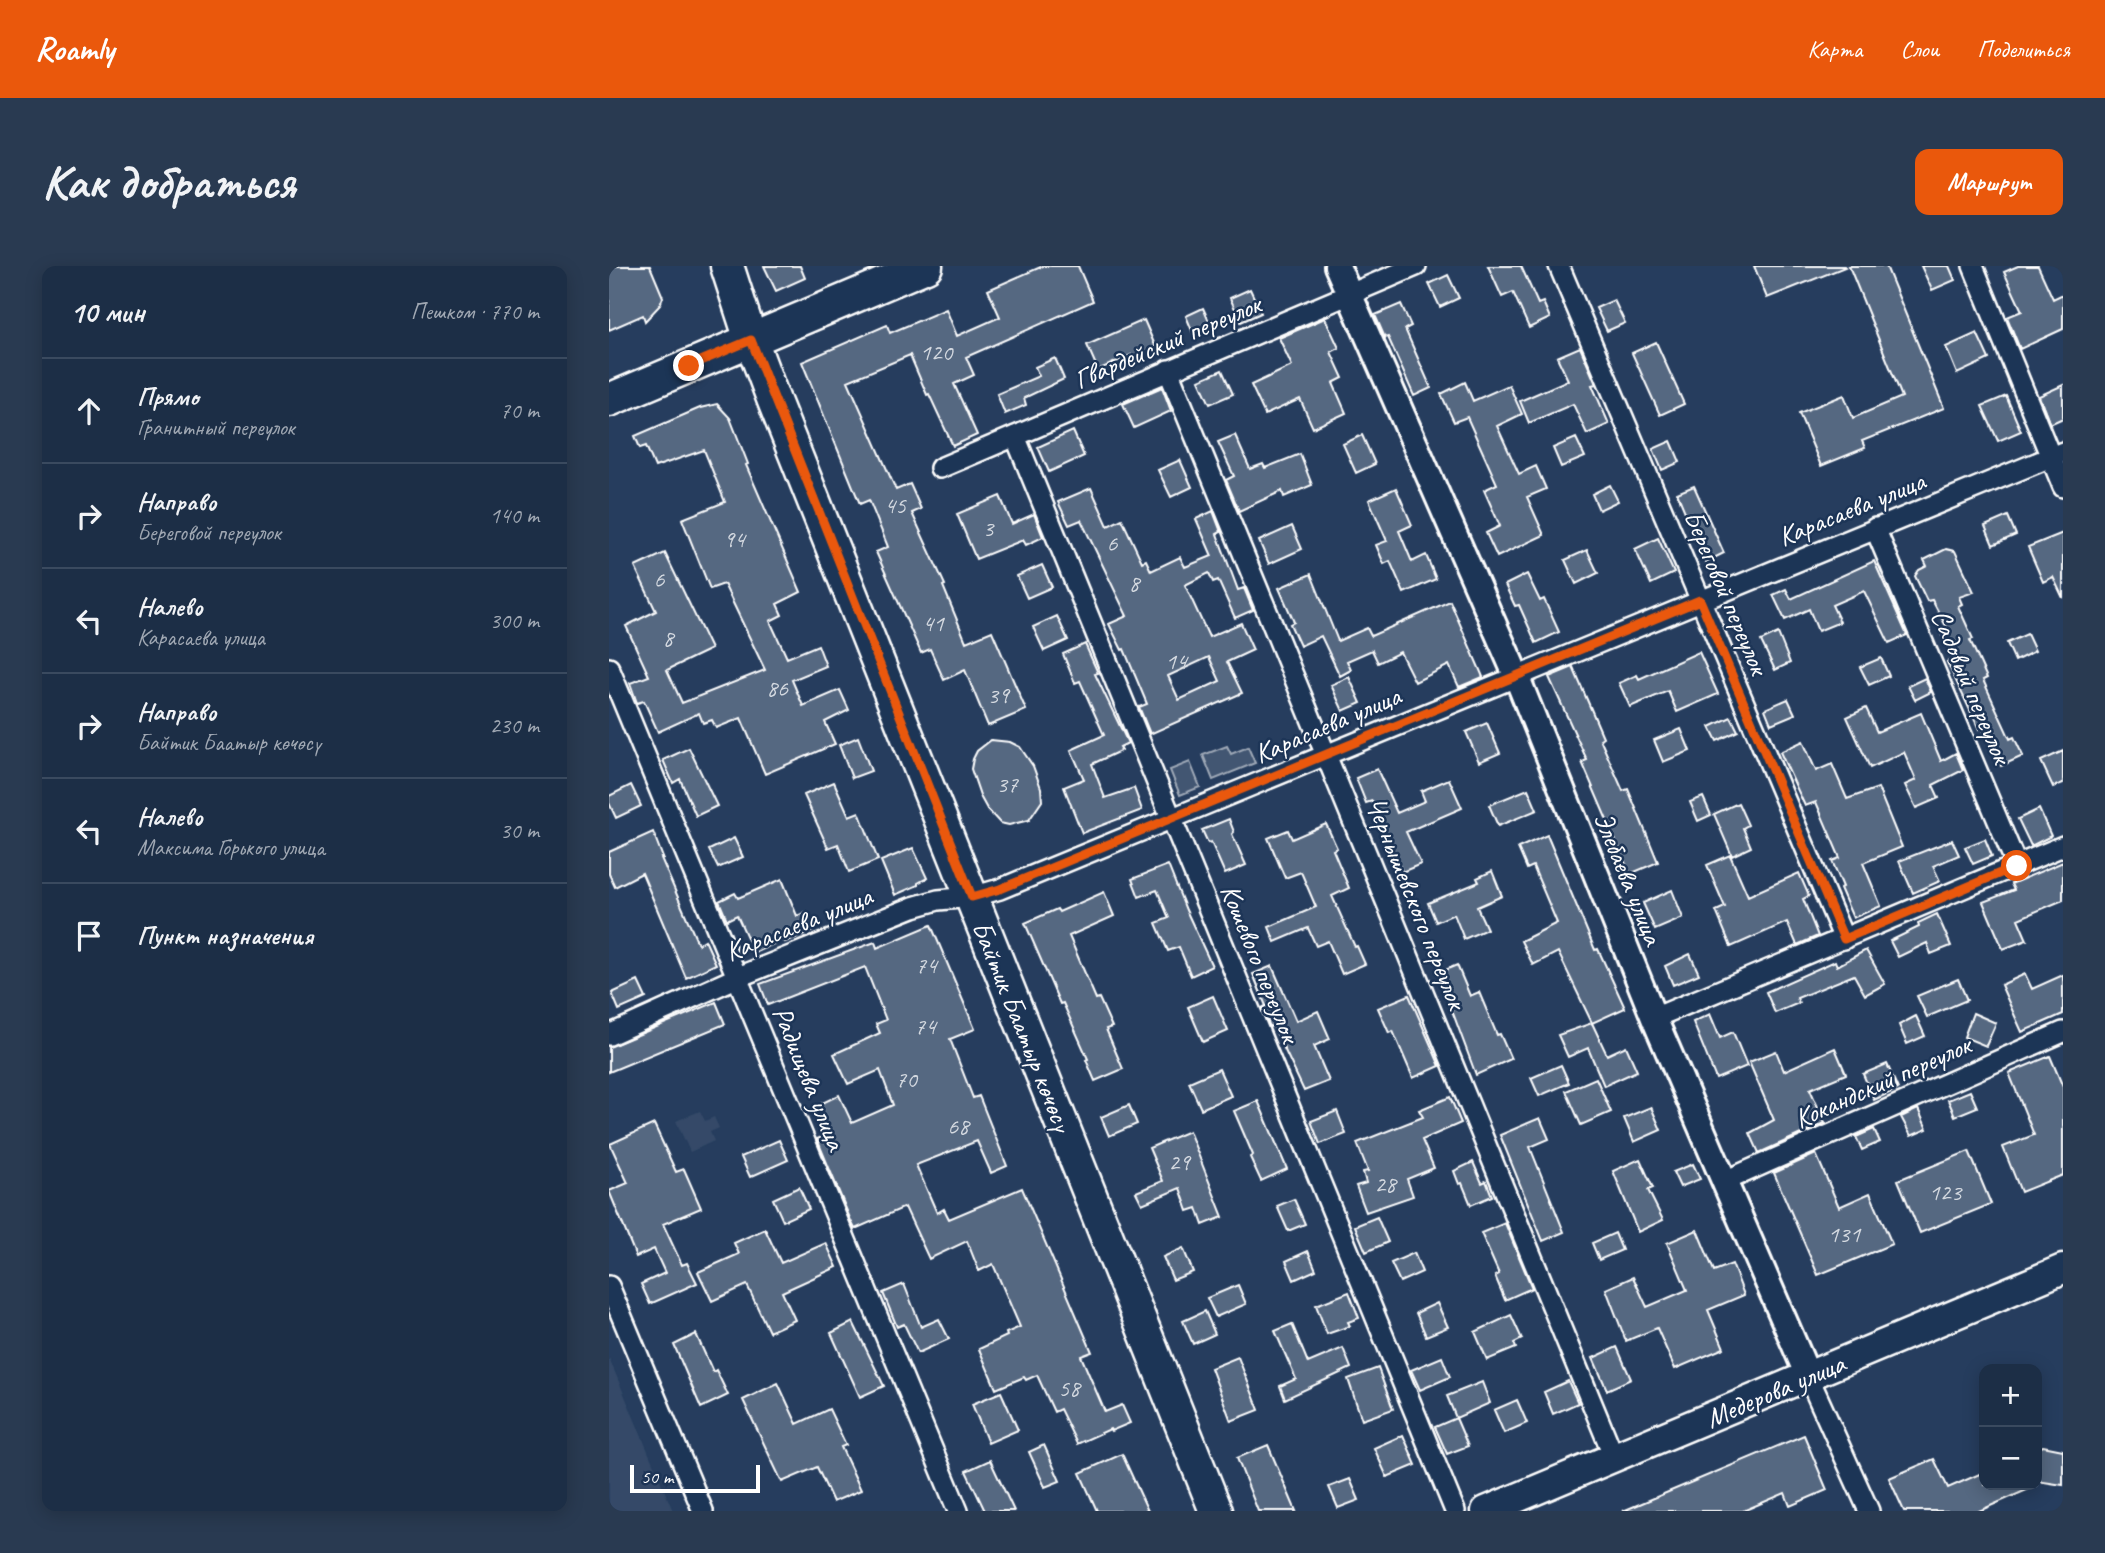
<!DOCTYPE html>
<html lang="ru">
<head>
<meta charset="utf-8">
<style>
	:root { --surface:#1c2e46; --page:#293a51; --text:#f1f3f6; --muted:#a0a8b3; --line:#3a4a5f; --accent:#ea580c }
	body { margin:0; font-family:Caveat,sans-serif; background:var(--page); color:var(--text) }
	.controls { position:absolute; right:21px; bottom:21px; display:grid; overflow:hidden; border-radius:14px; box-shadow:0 4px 18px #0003 }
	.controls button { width:63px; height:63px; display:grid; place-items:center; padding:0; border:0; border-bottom:2px solid var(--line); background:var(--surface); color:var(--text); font:35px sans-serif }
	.scale { position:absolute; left:21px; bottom:18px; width:130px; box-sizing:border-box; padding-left:7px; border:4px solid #fff; border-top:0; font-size:19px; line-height:24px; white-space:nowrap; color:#fff; -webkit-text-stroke:5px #1d3557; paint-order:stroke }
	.stop { position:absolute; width:21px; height:21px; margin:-16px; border:5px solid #ea580c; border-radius:50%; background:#fff }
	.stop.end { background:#ea580c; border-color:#fff; box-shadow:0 2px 7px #0008 }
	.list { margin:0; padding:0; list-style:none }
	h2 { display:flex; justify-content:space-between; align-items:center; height:91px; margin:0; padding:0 28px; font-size:30px }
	h2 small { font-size:23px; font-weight:400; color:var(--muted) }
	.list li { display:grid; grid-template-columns:46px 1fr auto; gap:21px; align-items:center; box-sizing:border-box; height:105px; padding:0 28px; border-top:2px solid var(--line) }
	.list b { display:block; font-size:26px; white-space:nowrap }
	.list p { margin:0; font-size:23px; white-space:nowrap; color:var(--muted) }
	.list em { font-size:23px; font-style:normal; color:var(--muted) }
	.icon { flex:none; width:38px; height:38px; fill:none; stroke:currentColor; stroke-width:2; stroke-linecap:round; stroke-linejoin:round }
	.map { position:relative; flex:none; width:1454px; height:1245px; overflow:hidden; border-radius:14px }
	header { display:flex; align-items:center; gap:42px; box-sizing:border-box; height:98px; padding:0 35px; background:var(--accent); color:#fff }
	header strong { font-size:33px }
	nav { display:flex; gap:38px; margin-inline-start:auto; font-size:24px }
	.intro { display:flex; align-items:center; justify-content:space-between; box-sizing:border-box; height:168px; padding:0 42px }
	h1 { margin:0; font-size:49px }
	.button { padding:18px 32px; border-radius:14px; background:var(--accent); color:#fff; font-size:24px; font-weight:700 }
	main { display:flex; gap:42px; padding:0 42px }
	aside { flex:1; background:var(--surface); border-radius:14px; box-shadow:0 4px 18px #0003 }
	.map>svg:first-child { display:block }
</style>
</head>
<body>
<header>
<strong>Roamly</strong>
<nav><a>Карта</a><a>Слои</a><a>Поделиться</a></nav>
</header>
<div class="intro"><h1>Как добраться</h1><a class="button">Маршрут</a></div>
<main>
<aside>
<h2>10 мин<small>Пешком · 770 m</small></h2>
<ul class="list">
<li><svg class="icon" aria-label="ahead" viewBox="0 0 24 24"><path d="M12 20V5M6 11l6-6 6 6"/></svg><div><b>Прямо</b><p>Гранитный переулок</p></div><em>70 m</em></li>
<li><svg class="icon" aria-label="right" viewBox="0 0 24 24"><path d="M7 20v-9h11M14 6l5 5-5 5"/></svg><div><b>Направо</b><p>Береговой переулок</p></div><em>140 m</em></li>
<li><svg class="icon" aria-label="left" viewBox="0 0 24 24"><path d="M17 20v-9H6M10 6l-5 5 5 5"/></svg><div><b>Налево</b><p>Карасаева улица</p></div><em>300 m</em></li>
<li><svg class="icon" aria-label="right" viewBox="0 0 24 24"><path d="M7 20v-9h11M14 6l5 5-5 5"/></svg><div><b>Направо</b><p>Байтик Баатыр көчөсү</p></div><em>230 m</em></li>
<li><svg class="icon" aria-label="left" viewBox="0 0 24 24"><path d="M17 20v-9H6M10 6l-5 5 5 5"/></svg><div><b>Налево</b><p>Максима Горького улица</p></div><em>30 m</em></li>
<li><svg class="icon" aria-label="arrive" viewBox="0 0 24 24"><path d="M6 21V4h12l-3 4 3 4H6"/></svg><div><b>Пункт назначения</b></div></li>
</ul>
</aside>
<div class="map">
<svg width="1454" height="1245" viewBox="0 0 1454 1245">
	<rect width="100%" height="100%" fill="#263d5e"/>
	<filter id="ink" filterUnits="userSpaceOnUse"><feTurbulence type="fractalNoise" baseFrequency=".0143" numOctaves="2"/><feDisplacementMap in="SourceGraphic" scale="14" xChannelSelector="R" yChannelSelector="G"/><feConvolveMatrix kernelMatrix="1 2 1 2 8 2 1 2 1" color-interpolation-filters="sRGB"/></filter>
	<g filter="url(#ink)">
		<path fill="#344a68" d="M91,845L96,855L105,851L110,862L101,866L105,875L81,886L67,855Z
			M0,1092L64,1245H0Z"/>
		<path fill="#425672" stroke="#a0aab8" stroke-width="2" d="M618,480L622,488L639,481L646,497L604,514L594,489Z
			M581,496L591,521L571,529L561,504Z"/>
		<path fill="#556781" stroke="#fff" stroke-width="2" fill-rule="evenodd" d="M0,0H41L54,31L51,39L36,55L34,49L0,64Z
			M155,0H191L196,12L167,25Z
			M434,0H469L484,35L357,91L365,109L345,118L368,169L344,180L320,128L318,129L301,89L239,115L287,224L301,218L312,243L303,247L336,319L334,320L357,376L383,365L417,444L379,460L356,404L335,414L321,383L312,387L267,286L279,281L260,234L251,238L193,96L278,59L281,67L337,43L348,70L391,51L379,24Z
			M879,0H912L929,38L934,36L941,52L920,62L904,26L893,31Z
			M1145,0H1235L1236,1L1158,32Z
			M1240,0H1277L1335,142L1253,175L1256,182L1212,200L1190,147L1235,129L1244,152L1293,131Z
			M1312,0H1340L1346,14L1323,24Z
			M1409,0H1429L1444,33L1454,28V63L1411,83L1398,51L1413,45L1395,6Z
			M839,9L850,32L831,41L820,18Z
			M641,23L652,47L632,56L621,32Z
			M1005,34L1016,57L998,65L987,42Z
			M792,38L802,60L796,63L822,122L805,130L779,71L776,72L766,49Z
			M594,42L604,64L586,72L577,50Z
			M716,52L730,82L722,86L734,112L724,117L737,147L704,162L691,133L656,149L642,119L683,100L670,72Z
			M535,54L548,84L524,94L522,89L489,104L478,79Z
			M1368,67L1380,93L1348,108L1337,81Z
			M1047,76L1075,138L1051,149L1023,87Z
			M971,81L987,118L983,119L1000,158L978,168L964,138L920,157L911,135L959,114L948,91Z
			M446,92L455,113L415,132L417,139L396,148L388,128L430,110L426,101Z
			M613,104L624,128L601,138L590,114Z
			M856,116L864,135L900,119L913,148L888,160L910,208L927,200L937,223L918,231L935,269L888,291L877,267L891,260L875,224L888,218L858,151L845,156L832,128Z
			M1454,119V152L1441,158L1430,130Z
			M553,121L562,145L525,162L514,138Z
			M1397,130L1412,165L1389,175L1373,140Z
			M108,138L121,152L139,198L137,199L192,326L168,338L173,349L161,355L178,392L209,379L217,400L183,414L194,440L231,424L240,444L216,456L226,478L156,508L132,452L107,462L103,454L94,457L90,447L49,466L35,435L28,437L21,417L40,410L17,360L47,345L26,301L56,287L102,383L58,404L73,437L156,404L115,318L101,323L73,253L116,236L95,184L46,201L37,180L31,182L26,170L91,142Z
			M464,165L475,190L440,206L429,181Z
			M626,169L641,203L654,198L656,202L691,188L703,219L675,231L673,225L630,245L617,214L625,210L609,176Z
			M753,169L766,198L747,207L734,178Z
			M967,172L976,191L952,201L944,182Z
			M1062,175L1071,196L1053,204L1044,183Z
			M571,194L583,221L562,231L549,204Z
			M1001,219L1009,235L990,244L983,228Z
			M1085,220L1115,287L1097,296L1068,227Z
			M482,222L499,260L513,253L533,296L537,294L542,305L571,291L576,301L603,290L587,253L604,245L612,266L608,268L629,324L635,322L644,344L626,352L609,314L604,316L600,307L576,319L600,371L632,357L644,384L618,396L633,427L541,468L530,441L538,438L515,383L513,384L500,358L518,350L472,254L460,259L449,236ZM600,391L611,415L570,434L559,410Z
			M787,222L803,259L790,265L803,296L817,289L827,313L795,327L781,295L775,298L767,279L778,275L760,234Z
			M391,230L403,258L425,248L434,271L417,279L414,274L367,293L348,248Z
			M1399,250L1407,269L1384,279L1376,260Z
			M683,260L693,283L660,298L650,275Z
			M1454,267V332L1444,311L1434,316L1419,281Z
			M1049,272L1065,307L1042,318L1026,283Z
			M1337,283L1346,285L1365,326L1350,331L1353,338L1349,340L1364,373L1361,374L1378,412L1374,414L1401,473L1405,471L1414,490L1392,500L1373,461L1370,463L1338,396L1344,393L1331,365L1338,362L1323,334L1318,335L1306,310L1310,304L1318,300L1315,294Z
			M978,284L989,307L967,318L956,294Z
			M1265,295L1298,369L1280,377L1255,325L1223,339L1231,356L1209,365L1200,343L1176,354L1164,329L1177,323L1182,333Z
			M433,299L443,321L418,332L408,310Z
			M702,308L729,375L758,362L762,370L841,335L874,411L850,421L840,399L806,416L791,386L769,397L763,384L738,395L742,404L731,410L712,370L691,380L681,358L685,356L670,322Z
			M918,308L931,335L935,333L950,366L927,377L910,339L906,340L896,319Z
			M448,350L459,374L435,385L424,361Z
			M1169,367L1181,397L1166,404L1152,375Z
			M1418,368L1426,385L1406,395L1398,377Z
			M476,378L489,407L486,408L519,477L511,481L513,484L483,498L496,532L525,522L533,544L473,567L455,521L475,513L462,484L495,469L471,415L466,417L454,388Z
			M1090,386L1109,428L1068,446L1059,425L1021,441L1010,417L1028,409L1030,413Z
			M1272,392L1280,410L1260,419L1251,401Z
			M964,401L994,471L991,473L1014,525L1019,523L1049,596L1021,608L973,496L978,494L940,411Z
			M740,411L752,437L734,445L722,419Z
			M1316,412L1322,426L1306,434L1299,420Z
			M1179,433L1186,448L1162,458L1156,443Z
			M1257,442L1268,466L1312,447L1332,495L1347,487L1354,504L1324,519L1330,532L1307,542L1296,519L1307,514L1295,486L1261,502L1238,451Z
			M1122,451L1129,465L1108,475L1101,461Z
			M878,457L891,487L870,496L857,466Z
			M1072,463L1081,485L1054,496L1045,474Z
			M249,471L262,505L243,512L230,479Z
			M382,474L401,476L411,481L424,500L432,522L433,535L420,554L400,559L391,557L378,543L372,532L362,503L364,493L368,485Z
			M1194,475L1207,505L1223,498L1238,533L1269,522L1293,581L1254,597L1272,640L1244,652L1231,622L1234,621L1223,595L1231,592L1207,536L1196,540L1171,486Z
			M80,482L108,540L87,550L71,513L64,517L54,494Z
			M1454,485V517L1444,521L1432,495Z
			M768,503L788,547L816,535L812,525L840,513L853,542L797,566L812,598L793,606L763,535L757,537L747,512Z
			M225,516L240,550L250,546L269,594L240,606L229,578L219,582L195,529Z
			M22,519L32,540L7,552L0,537V530Z
			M919,523L928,544L889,560L880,539Z
			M1094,531L1102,549L1089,555L1081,536Z
			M1129,537L1139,559L1134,562L1142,581L1123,590L1105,548Z
			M1430,543L1442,570L1422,580L1409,553Z
			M620,553L625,566L623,568L637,599L616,608L602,576L599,577L593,564Z
			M717,558L728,582L724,584L740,622L723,630L746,681L748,680L756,698L733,708L719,675L707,680L699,662L666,676L660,661L707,641L692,606L676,612L659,572L679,564L683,573Z
			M44,566L54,592H52L89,678L96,674L107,698L77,712L33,607L6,621L0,608V586Z
			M938,569L986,684L989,683L1016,742L983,757L949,686L924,699L912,675L948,657L924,600L918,603L909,582Z
			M125,572L134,591L109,602L100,584Z
			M1376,573L1383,590L1364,598L1356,581Z
			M1343,574L1350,589L1324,600L1331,615L1304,627L1290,595Z
			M304,582L318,612L309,617V619L286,629L272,595Z
			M1121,589L1139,630L1190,607L1200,630L1194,633L1209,670L1188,679L1178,656L1122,681L1107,645L1116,641L1098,599Z
			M1454,596V634L1409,653L1418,674L1394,683L1374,636L1405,624L1402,618Z
			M559,599L577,644L603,700L582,710L570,681L559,685L547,657L560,652L548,624L530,631L523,613Z
			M883,605L893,630L868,641L878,663L855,673L845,648L827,656L819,637L870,616L868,612Z
			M173,613L188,650L197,646L204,665L176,676L175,673L145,687L128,649L118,654L110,635L126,627L129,632Z
			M1063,624L1074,652L1046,664L1034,637Z
			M495,626L505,650L460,670L487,733L490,732L503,761L497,763L514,803L486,815L477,794L479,793L454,737L451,738L416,657L448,643L450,646Z
			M1328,648L1342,680L1322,688L1318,677L1289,691L1281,675L1310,661L1309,657Z
			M322,659L366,763L341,773L364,832L370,830L398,900L382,907L368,875L307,899L328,947L335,943L340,953L413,922L483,1086L472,1090L496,1146L513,1139L521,1157L502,1165L501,1163L468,1178L451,1143L445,1146L428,1109L417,1114L415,1111L387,1123L370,1083L398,1070L397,1067L411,1061L384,998L370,1005L358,975L320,993L296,941L246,963L242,955L208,873L218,869L205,841L230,829L243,857L284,839L271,804L239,818L225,788L271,767L267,758L277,754L256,701L159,739L151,718L266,676L268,682Z
			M1257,684L1276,718L1256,729L1245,709L1188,732L1190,737L1166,747L1157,726L1226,695L1228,700Z
			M1081,688L1090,708L1064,719L1056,700Z
			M848,699L861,730L870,726L888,769L891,768L902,793L867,809L829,707Z
			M663,700L687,755L709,745L721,773L705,780L720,815L695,825L664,759L661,761L653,742L657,740L644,708Z
			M1416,708L1423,723L1454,709V748L1413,766L1392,719Z
			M1349,713L1358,734L1318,751L1308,730Z
			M29,715L37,732L10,744L3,727Z
			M800,729L831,800L804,812L784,765L780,767L769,742Z
			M604,730L619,765L594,776L579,741Z
			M107,736L116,758L0,806V781Z
			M1364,747L1387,757L1377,780L1355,771Z
			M1101,748L1111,772L1124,766L1138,800L1107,813L1084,756Z
			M1307,750L1316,770L1298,778L1290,759Z
			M983,757L998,789L1017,780L1028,805L995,820L979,782L959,791L949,769Z
			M1226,782L1237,808L1201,823L1216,857L1150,887L1141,867L1165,854L1140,796L1167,785L1175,805Z
			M1441,790L1454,821V909L1412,926L1394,881L1425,869L1400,807Z
			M1278,798L1289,823L1265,834L1254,808Z
			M952,799L960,817L930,830L922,812Z
			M610,803L622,830L592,843L580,816Z
			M987,812L1002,846L972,859L957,825Z
			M1361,825L1368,841L1346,850L1339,834Z
			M841,831L852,857L813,874L825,902L798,913L804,930L757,946L747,920L757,917L754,906L759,905L748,877L814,851L810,844Z
			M649,835L678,903L652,915L641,891L644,889L625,845Z
			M520,839L528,858L500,870L492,851Z
			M1042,841L1052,864L1025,876L1015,852Z
			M1309,843L1318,863L1302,870L1292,851Z
			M728,845L737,868L711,878L702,855Z
			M931,852L940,873L921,881L955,966L934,975L891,869Z
			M45,858L67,906L75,903L92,942L54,958L73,999L78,997L88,1017L41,1038L32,1018L56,1007L45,983L27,991L0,925L19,917L1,878Z
			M1265,863L1271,876L1253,884L1247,871Z
			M580,865L614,951L594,959L588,942L579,945L571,922L533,938L527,926L554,915L540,882Z
			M170,874L179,894L141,911L132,891Z
			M1360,885L1382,938L1311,967L1289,914Z
			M1207,888L1230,941L1261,927L1283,978L1209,1009L1165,907Z
			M1031,893L1044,922L1039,924L1054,954L1029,966L1004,905Z
			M864,896L873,917L877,915L883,930L862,939L853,917L850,918L845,905Z
			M1084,898L1091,913L1071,921L1064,906Z
			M190,921L200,943L174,955L164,933Z
			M685,933L696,958L679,965L668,940Z
			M768,951L779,976L757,986L746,960Z
			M896,957L923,1022L896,1034L886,1010L890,1008L872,967Z
			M156,963L172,997L217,977L228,1001L173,1026L186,1054L160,1066L138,1019L103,1035L89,1006L130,988L125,977Z
			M1088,964L1105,1005L1123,998L1135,1029L1099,1044L1115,1082L1066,1103L1048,1062L1017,1075L997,1023L1024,1011L1038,1041L1078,1024L1058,977Z
			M1006,967L1013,984L990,994L983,977Z
			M574,982L584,1006L564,1014L554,991Z
			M699,985L707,1004L685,1014L677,995Z
			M805,987L813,1006L791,1016L782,997Z
			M295,1018L312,1061L330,1053L340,1073L309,1087L295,1058L288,1061L274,1027Z
			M629,1019L637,1038L607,1051L598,1032Z
			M740,1026L750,1052L739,1056L741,1060L718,1068L707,1039Z
			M828,1037L839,1061L817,1070L807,1047Z
			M596,1045L606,1068L584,1078L574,1055Z
			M902,1049L913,1073L905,1077L907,1082L878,1094L866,1066Z
			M244,1056L275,1120L251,1131L222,1067Z
			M683,1058L699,1097L734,1082L742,1102L676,1133L671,1120L687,1113L666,1065Z
			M87,1068L104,1106L107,1104L119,1129L92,1142L65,1079Z
			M1008,1081L1022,1113L998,1124L984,1092Z
			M629,1091L650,1144L622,1155L602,1102Z
			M833,1091L841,1111L811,1124L802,1104Z
			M769,1102L784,1143L753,1154L739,1113Z
			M959,1115L969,1137L944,1148L935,1126Z
			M873,1116L881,1137L847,1152L838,1130Z
			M169,1117L188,1158L220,1143L237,1179L232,1181L252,1224L224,1236L208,1201L173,1216L134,1134Z
			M392,1126L409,1164L379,1177L363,1138Z
			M908,1134L918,1157L895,1167L885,1144Z
			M847,1152L859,1180L838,1188L826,1161Z
			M794,1169L807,1199L778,1211L765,1182Z
			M1195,1169L1218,1224L1181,1240L1176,1227L1134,1245H1014Z
			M435,1179L451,1215L436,1221L420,1186Z
			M659,1179L687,1245H649L628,1192Z
			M1434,1180L1454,1184V1219L1428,1215V1183Z
			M513,1188L539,1245H488L471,1207Z
			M1325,1193L1339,1222L1375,1206V1219H1429L1370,1245H1295L1280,1212Z
			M381,1194L405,1245H376L357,1205Z
			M741,1213L750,1234L729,1242L720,1221Z"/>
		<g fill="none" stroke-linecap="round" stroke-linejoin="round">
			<g stroke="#fff" stroke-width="24">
				<path id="minor" d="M950,0L1235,673
					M1364,0L1454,221
					M559,104L1005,1191
					M406,170L846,1245
					M331,202L807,0
					M1266,262L1408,600
					M0,402L349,1245
					M1045,752L1454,580
					M0,769L129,711L304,641L329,634L363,631L391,623L1454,186
					M1116,915L1454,766
					M0,1020L94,1245
					M1199,1110L1260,1245"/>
			</g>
			<g stroke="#fff" stroke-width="30">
				<path id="tertiary" d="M728,0L907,409L1045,752L1199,1110"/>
			</g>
			<g stroke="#fff" stroke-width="33">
				<path id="secondary" d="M877,1245L1454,1003"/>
			</g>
			<g stroke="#fff" stroke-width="37">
				<path id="primary" d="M118,0L142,74L165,135L607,1245
					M0,134L317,0"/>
			</g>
			<use href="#minor" stroke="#1d3557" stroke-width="19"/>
			<use href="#tertiary" stroke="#1d3557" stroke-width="24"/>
			<use href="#secondary" stroke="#1d3557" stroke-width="28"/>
			<use href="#primary" stroke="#1d3557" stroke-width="32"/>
		</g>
	</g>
	<g fill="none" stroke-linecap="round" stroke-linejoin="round" filter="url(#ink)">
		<path stroke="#ea580c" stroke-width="9" d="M80,100L142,74L363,631L391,623L1091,334L1235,673L1408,600"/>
	</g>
	<g text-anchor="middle" stroke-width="5" stroke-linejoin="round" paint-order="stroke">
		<g font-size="24" fill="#d4d9e0">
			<text x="327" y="94">120</text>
			<text x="286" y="247">45</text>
			<text x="379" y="270">3</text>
			<text x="125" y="281">94</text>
			<text x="503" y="285">6</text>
			<text x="50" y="321">6</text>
			<text x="525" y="325">8</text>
			<text x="324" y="365">41</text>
			<text x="59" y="380">8</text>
			<text x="567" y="403">14</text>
			<text x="168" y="430">86</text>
			<text x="389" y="437">39</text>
			<text x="398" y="526">37</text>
			<text x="317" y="707">74</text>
			<text x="316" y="768">74</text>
			<text x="297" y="821">70</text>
			<text x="349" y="868">68</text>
			<text x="570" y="904">29</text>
			<text x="776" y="926">28</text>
			<text x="1336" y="934">123</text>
			<text x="1235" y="976">131</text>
			<text x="460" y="1130">58</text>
		</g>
		<g font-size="28" fill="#fff" stroke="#1d3557">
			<text transform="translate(558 75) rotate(-23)" y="10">Гвардейский переулок</text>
			<text transform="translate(1242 242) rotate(-22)" y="10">Карасаева улица</text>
			<text transform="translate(1118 326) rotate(67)" y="10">Береговой переулок</text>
			<text transform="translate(1363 420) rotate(67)" y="10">Садовый переулок</text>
			<text transform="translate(718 458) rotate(-23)" y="10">Карасаева улица</text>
			<text transform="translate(1020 612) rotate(68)" y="10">Элебаева улица</text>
			<text transform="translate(808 637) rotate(68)" y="10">Чернышевского переулок</text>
			<text transform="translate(189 657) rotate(-22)" y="10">Карасаева улица</text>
			<text transform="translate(652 697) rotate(68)" y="10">Кошевого переулок</text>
			<text transform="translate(414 760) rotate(68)" y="10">Байтик Баатыр көчөсү</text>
			<text transform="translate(201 812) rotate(68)" y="10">Радищева улица</text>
			<text transform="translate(1273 815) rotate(-24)" y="10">Кокандский переулок</text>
			<text transform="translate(1166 1124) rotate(-23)" y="10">Медерова улица</text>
		</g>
	</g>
</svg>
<div class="controls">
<button>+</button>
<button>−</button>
</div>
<div class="scale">50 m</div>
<div class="stop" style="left:1408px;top:600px"></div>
<div class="stop end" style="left:80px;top:100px"></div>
</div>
</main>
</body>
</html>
